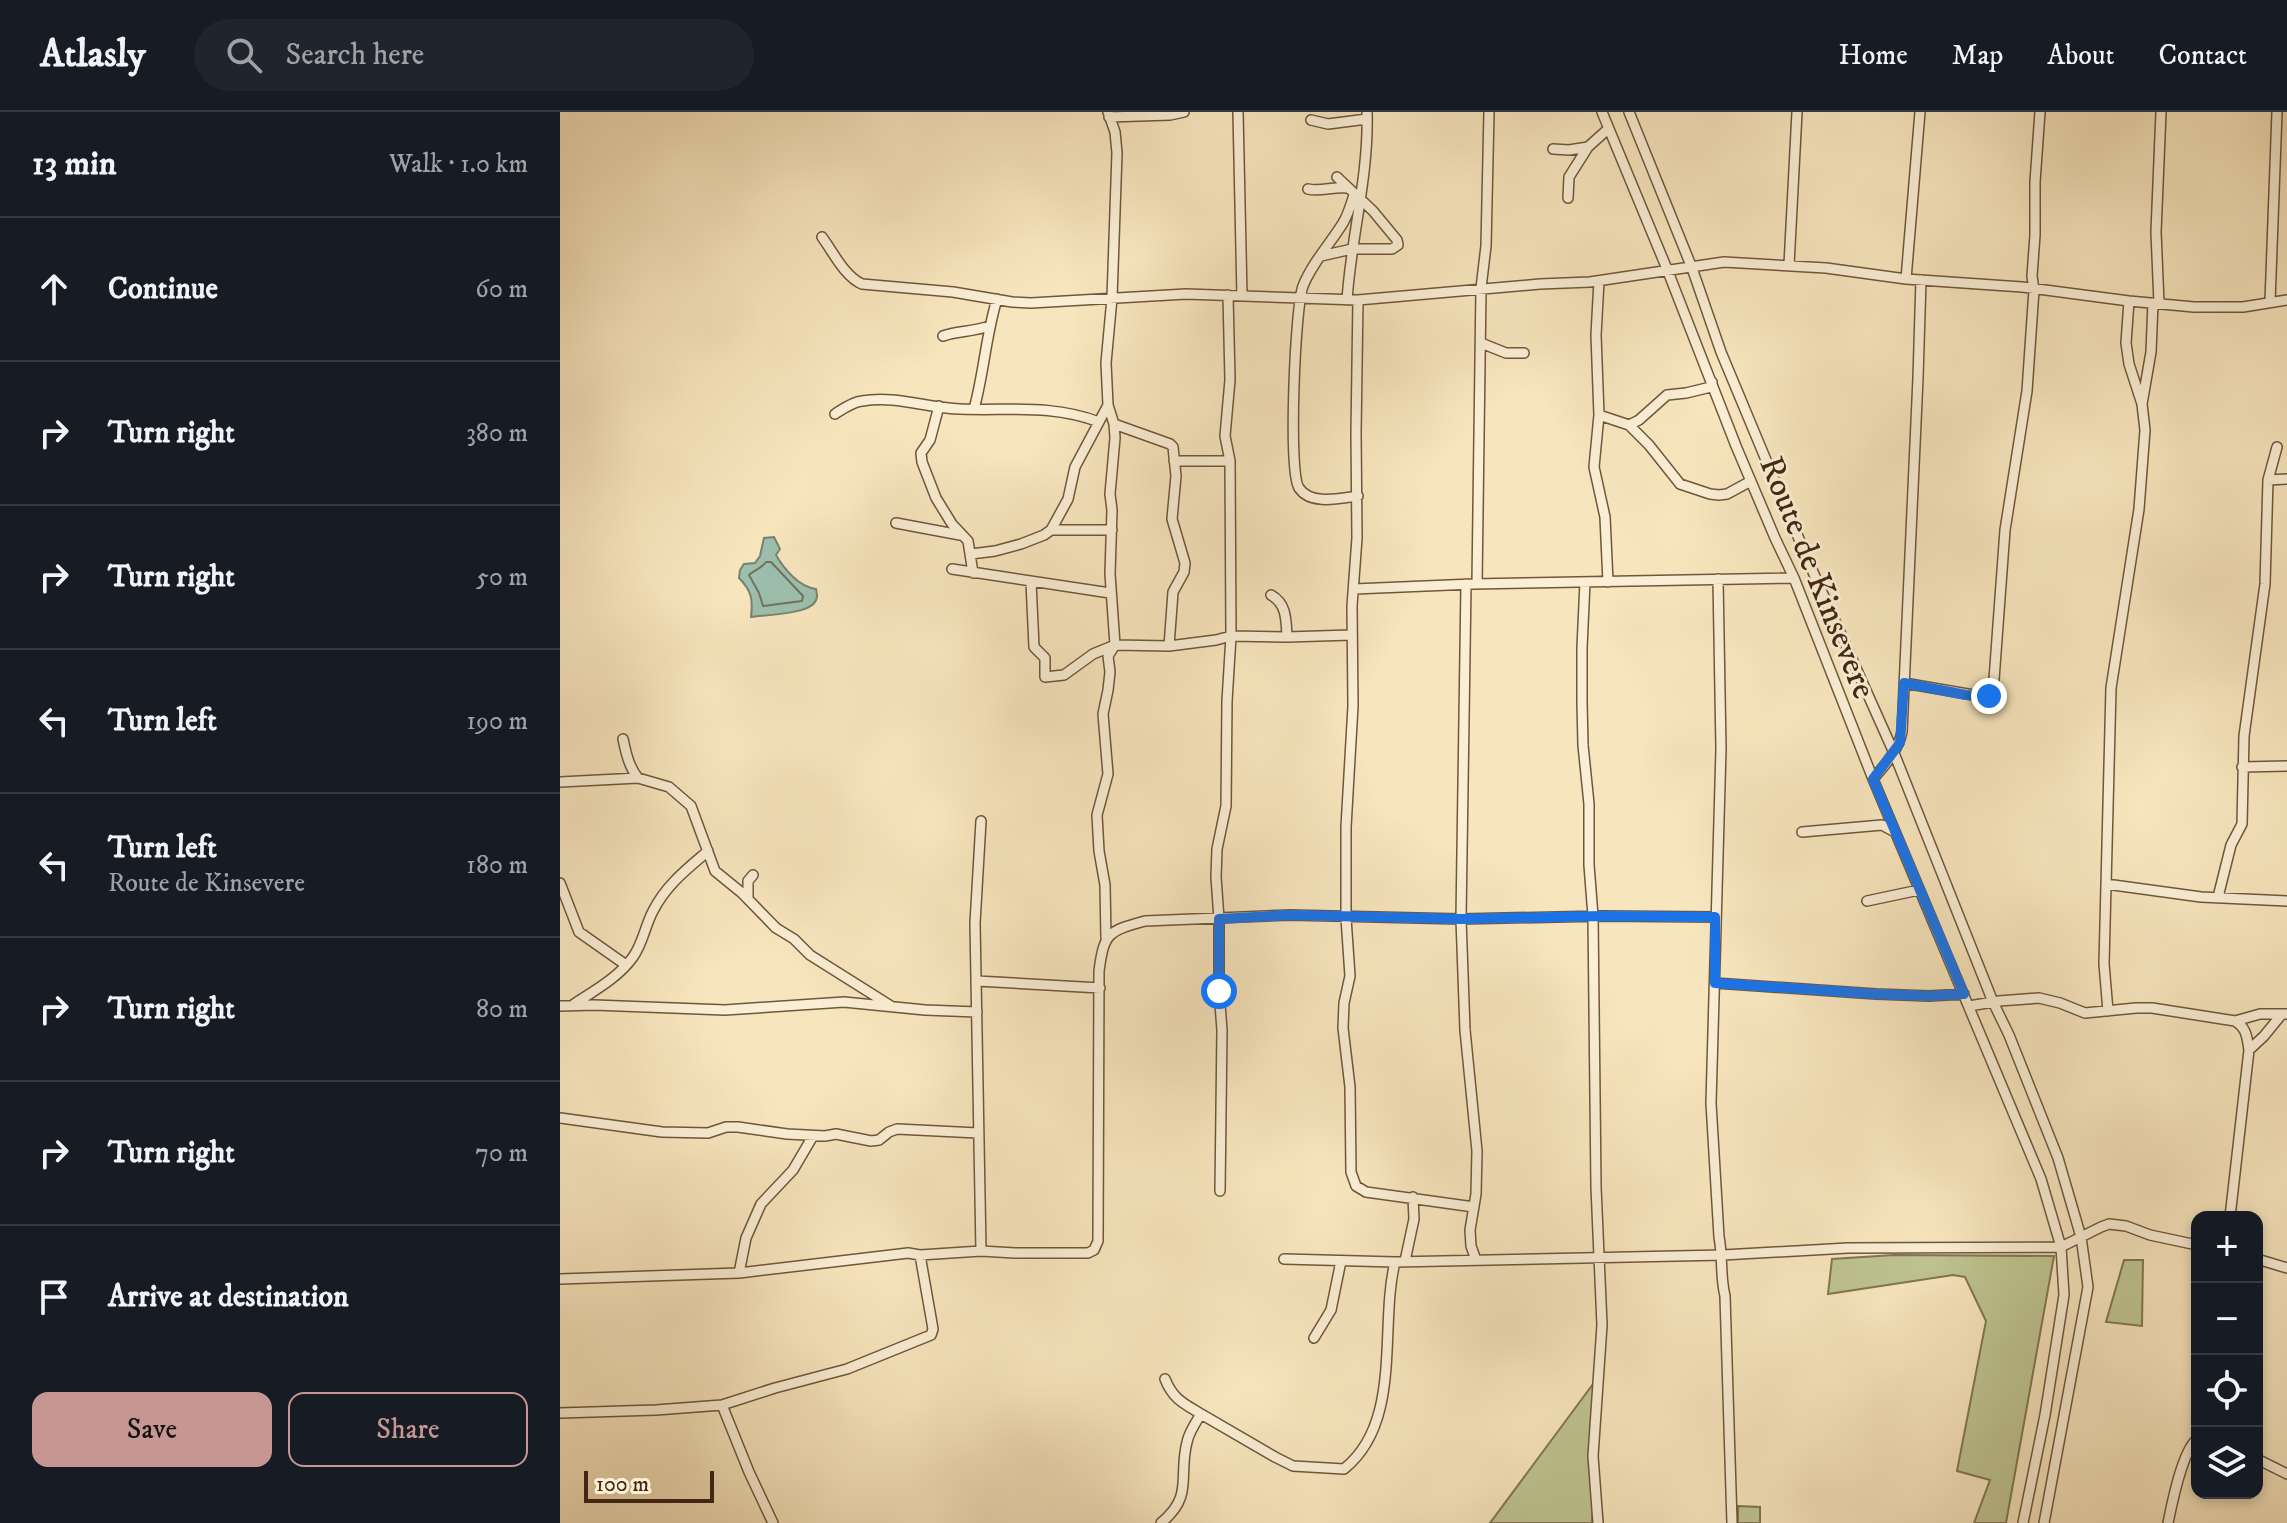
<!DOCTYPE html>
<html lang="en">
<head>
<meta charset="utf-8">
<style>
	:root { --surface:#171b24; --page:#20242c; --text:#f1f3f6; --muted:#9ea1a6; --line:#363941; --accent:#c59692 }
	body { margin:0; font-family:"IM FELL DW Pica",serif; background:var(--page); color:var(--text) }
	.controls { position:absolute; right:24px; bottom:24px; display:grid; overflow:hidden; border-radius:16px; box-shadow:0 4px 12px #0003 }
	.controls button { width:72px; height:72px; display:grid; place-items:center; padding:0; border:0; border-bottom:2px solid var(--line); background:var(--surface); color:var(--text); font:40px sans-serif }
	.scale { position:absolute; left:24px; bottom:20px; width:130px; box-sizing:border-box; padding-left:8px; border:4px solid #432712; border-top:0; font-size:22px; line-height:28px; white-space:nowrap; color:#432712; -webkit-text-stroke:6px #faeed4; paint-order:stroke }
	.stop { position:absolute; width:24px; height:24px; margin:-18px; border:6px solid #1a73e8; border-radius:50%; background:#fff }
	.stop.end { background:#1a73e8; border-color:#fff; box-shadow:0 2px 8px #0008 }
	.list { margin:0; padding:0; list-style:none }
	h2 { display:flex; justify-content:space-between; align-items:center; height:104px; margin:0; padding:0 32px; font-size:34px }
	h2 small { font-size:26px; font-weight:400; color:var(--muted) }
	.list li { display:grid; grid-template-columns:52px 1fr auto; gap:24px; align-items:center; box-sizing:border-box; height:144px; padding:0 32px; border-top:2px solid var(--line) }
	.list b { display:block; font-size:30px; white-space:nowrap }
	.list p { margin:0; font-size:26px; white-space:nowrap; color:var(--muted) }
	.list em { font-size:26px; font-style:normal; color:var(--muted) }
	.actions { display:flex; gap:16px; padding:24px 32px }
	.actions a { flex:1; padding:18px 0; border:2px solid var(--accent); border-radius:16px; text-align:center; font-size:28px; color:var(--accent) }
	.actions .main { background:var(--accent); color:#111 }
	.icon { flex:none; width:44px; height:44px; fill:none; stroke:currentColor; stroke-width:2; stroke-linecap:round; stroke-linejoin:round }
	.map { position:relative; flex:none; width:1727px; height:1411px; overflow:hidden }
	header { display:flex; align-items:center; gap:48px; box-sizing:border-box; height:112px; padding:0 40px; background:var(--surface); border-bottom:2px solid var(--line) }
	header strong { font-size:38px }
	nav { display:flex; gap:44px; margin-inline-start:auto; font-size:28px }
	.search { width:560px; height:72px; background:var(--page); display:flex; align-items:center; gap:20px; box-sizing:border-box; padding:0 28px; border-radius:44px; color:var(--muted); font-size:30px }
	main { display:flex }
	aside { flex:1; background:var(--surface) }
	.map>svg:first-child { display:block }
</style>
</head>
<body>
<header>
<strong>Atlasly</strong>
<div class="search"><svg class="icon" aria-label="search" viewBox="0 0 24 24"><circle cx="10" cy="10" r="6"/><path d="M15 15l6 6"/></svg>Search here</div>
<nav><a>Home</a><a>Map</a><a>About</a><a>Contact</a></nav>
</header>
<main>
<aside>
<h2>13 min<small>Walk · 1.0 km</small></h2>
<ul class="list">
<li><svg class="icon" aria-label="ahead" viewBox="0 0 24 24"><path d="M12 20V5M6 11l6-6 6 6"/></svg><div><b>Continue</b></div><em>60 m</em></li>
<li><svg class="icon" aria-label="right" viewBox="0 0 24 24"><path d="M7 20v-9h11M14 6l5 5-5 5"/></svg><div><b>Turn right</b></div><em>380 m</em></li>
<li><svg class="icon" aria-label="right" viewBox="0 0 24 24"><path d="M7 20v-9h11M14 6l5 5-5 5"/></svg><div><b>Turn right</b></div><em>50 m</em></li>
<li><svg class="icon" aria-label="left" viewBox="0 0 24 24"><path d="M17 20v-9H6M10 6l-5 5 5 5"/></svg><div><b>Turn left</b></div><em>190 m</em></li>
<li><svg class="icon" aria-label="left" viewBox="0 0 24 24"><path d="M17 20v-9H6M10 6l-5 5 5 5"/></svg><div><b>Turn left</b><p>Route de Kinsevere</p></div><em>180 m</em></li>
<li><svg class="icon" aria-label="right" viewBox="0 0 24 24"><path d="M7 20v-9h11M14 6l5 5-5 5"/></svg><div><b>Turn right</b></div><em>80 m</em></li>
<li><svg class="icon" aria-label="right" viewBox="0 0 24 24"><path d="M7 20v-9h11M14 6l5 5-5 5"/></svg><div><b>Turn right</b></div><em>70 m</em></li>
<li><svg class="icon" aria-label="arrive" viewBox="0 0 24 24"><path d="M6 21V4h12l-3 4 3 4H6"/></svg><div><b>Arrive at destination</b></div></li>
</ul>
<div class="actions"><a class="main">Save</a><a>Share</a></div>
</aside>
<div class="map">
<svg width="1727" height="1411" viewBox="0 0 1727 1411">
	<rect width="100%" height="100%" fill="#f7e5bd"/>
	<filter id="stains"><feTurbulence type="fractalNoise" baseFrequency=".0025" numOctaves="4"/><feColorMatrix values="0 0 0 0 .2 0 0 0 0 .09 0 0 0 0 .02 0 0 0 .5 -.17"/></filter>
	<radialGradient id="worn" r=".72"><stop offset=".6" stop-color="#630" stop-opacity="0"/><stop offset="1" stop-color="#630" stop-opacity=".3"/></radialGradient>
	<path fill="#bec490" stroke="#807651" stroke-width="2" d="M1334,1143L1494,1144L1446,1411H1414L1430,1368L1397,1359L1426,1209L1405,1165L1393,1163L1268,1182L1272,1147Z
		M1564,1148H1583L1582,1214L1546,1210Z
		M1039,1264L1032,1411H930Z
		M1178,1394L1200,1395V1411H1178Z"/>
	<path fill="#9dbfae" stroke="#798270" stroke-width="2" d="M214,425L220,437L216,443C224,457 239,475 256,477C257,483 258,485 255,490C248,502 205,503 191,505C193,488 192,479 179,466L180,458L184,452L195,451L200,444L204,426Z"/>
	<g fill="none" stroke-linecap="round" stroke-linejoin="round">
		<path stroke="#707360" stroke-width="2" d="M206,450H211L243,484L242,489L203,494L199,481L189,463C191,460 201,457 206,450Z"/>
		<g stroke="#70563d" stroke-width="12">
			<path id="minor" d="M678,0L682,184
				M1042,0L1107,157L1176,334L1215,426L1234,466L1313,667L1481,1067L1501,1135L1504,1183L1485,1303L1463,1411
				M1069,0L1132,156L1161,240L1249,451L1334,641L1433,890L1449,923L1498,1046L1521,1125L1528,1175L1484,1411
				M549,5L610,3L624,0
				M751,8L768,12L807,7
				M993,37L1009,38L1028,35
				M748,77C761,80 774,74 788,76
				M794,83C791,92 788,103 783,111C770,132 752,151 743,174C735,195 728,360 739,376C751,394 781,386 798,384
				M1008,86L1009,65L1028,35L1048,17
				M262,125C273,140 285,165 302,172L393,180L452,190L471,191L626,182L798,188L980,172L1030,170L1164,150L1266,156L1346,167L1462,175L1569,189L1634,195H1683L1727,188
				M761,144L792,137H832L838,133L837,128L813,99L777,65
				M1229,153L1237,0
				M1346,167L1360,0
				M1039,169L1036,223L1039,303L1034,355L1045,405L1048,470
				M668,183L670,268L665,324L670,349
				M787,188C791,125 809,64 807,0
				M798,188L796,321L797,426L792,494L793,594L786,715V806L790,864L784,891L783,916L790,975L791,1060L796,1074L806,1080L914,1095
				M1710,190L1717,0
				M1599,191L1596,120L1601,0
				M383,224C397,219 413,220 429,214
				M921,231L946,241H964
				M1582,292L1591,240L1593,191
				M379,294L370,328L361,341L362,350L376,386L392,412L408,429L413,461
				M414,297C424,260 426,223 437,187
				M275,302C283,297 292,290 302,289C335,283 367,296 400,297C449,299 491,292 539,310
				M1039,303L1069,313L1079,308L1107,283L1126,281L1151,275L1152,270
				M554,312L610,332L613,335L616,364L612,407L625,451L624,460L613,480L609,534
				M1069,313L1089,333L1120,372L1150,382L1159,383L1167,382L1191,369
				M614,349H670L671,524L667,589L666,694L657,737L656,765L659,807V879L662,918L660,1079
				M1708,368L1727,367
				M336,411L400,423
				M491,418H552
				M411,442L435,439L461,432L484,423L491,418L508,387L515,355L548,293
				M392,457L550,481
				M1158,467L1161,637L1151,991L1159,1125C1163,1145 1160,1164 1165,1184L1172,1411
				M471,470L474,535L485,546V565L504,563L533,542L555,533L609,534L656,528L671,524L727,525L791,523
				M1025,470L1022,536V590L1023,633L1029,692V753L1033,804L1036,1075L1042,1213L1033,1344L1038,1411
				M906,472L901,807L905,918L917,1039L916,1082L910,1118L911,1134L916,1148
				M917,472L921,176L926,134L929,0
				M794,477L913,472L1234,466
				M711,483C727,492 726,508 727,525
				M1344,571L1425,585L1433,581L1445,418L1467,279L1474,178L1472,164L1475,123V70L1480,0
				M63,627C66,641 69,655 78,666
				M1682,655L1727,654
				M1313,667C1325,653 1338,639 1342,620L1358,266L1361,168
				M0,670L78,666L109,675L131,694L155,759L182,781L216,816L234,827L250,843L331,894
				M421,709L415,811L421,1139
				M1242,720L1322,713L1335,720
				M0,771L19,820L66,853
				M1546,772L1641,785L1727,789
				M1658,785L1671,733L1682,712L1684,624L1705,472L1708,368L1717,335
				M188,787V769L193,763
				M1307,789L1359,778
				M546,826L545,773L539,739L537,703L548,662L543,602L548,578L550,560L548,544L555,533L550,462L552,398L550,382L555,326L554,312L548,293L546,251L552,186L557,41L555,20L548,0
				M417,869L540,876
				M1155,871L1316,882L1369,884L1404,882
				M14,892C34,879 59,865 73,845C83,831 85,814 93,799C106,773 127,757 148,739
				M0,894L34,893L165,898L284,890L365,898L417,900
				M1409,894L1439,889L1479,886L1500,891L1525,901L1576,896H1592L1675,909C1687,916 1687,926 1689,938L1670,1105
				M1548,899L1544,852L1551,576L1579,397L1585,318L1582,292L1569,252L1566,231L1569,189
				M1675,909L1700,902H1727
				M1689,938L1704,924L1722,902
				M0,1006L102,1020L148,1021L166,1015H178L227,1022L265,1024L276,1022L311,1029L319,1028L329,1020L337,1017L418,1021
				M724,1147L835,1150L1163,1143L1288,1136L1501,1135L1541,1115L1549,1112L1566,1114L1590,1123L1637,1133
				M1697,1147L1727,1156
				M845,1149L854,1107L853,1085
				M179,1161L186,1126L201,1092L233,1058L253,1024
				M0,1167L179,1161L348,1141L360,1143L421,1139L455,1141H528L534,1138L538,1129L539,859C544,821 548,819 585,809L730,803L901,807L1042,804L1155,805
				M754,1226L771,1198L781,1149
				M605,1267C613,1287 623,1291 641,1302
				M162,1293L189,1360L213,1411
				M0,1301L96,1298L162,1293L215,1276L287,1257L371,1223L373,1217L360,1143
				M1697,1347L1727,1362
				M601,1411C634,1384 618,1365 627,1330C629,1320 636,1310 641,1302L715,1345L733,1354L784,1357C843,1310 819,1215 835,1150
				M1608,1411C1612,1391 1622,1340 1637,1327"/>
		</g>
		<use href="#minor" stroke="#faeed4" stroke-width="9"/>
	</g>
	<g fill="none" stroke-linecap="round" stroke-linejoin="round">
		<path stroke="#1a73e8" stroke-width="10" d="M659,879V807L730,803L901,807L1042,804L1155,805V871L1316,882L1369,884L1404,882L1313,667L1340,631L1344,571L1406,583L1429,584"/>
	</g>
	<g text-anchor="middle" stroke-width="6" stroke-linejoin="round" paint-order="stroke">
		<g font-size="34" fill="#432712" stroke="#faeed4">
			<text transform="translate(1259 465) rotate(68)" y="12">Route de Kinsevere</text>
		</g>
	</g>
	<rect width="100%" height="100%" filter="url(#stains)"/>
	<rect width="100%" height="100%" fill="url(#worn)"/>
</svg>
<div class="controls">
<button>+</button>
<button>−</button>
<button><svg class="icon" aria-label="locate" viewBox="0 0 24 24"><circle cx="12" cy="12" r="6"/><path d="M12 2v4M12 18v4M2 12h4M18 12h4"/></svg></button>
<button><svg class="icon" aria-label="layers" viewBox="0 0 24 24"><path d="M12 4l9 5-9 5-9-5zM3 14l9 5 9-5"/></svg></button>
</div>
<div class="scale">100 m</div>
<div class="stop" style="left:659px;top:879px"></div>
<div class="stop end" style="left:1429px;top:584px"></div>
</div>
</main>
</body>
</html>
